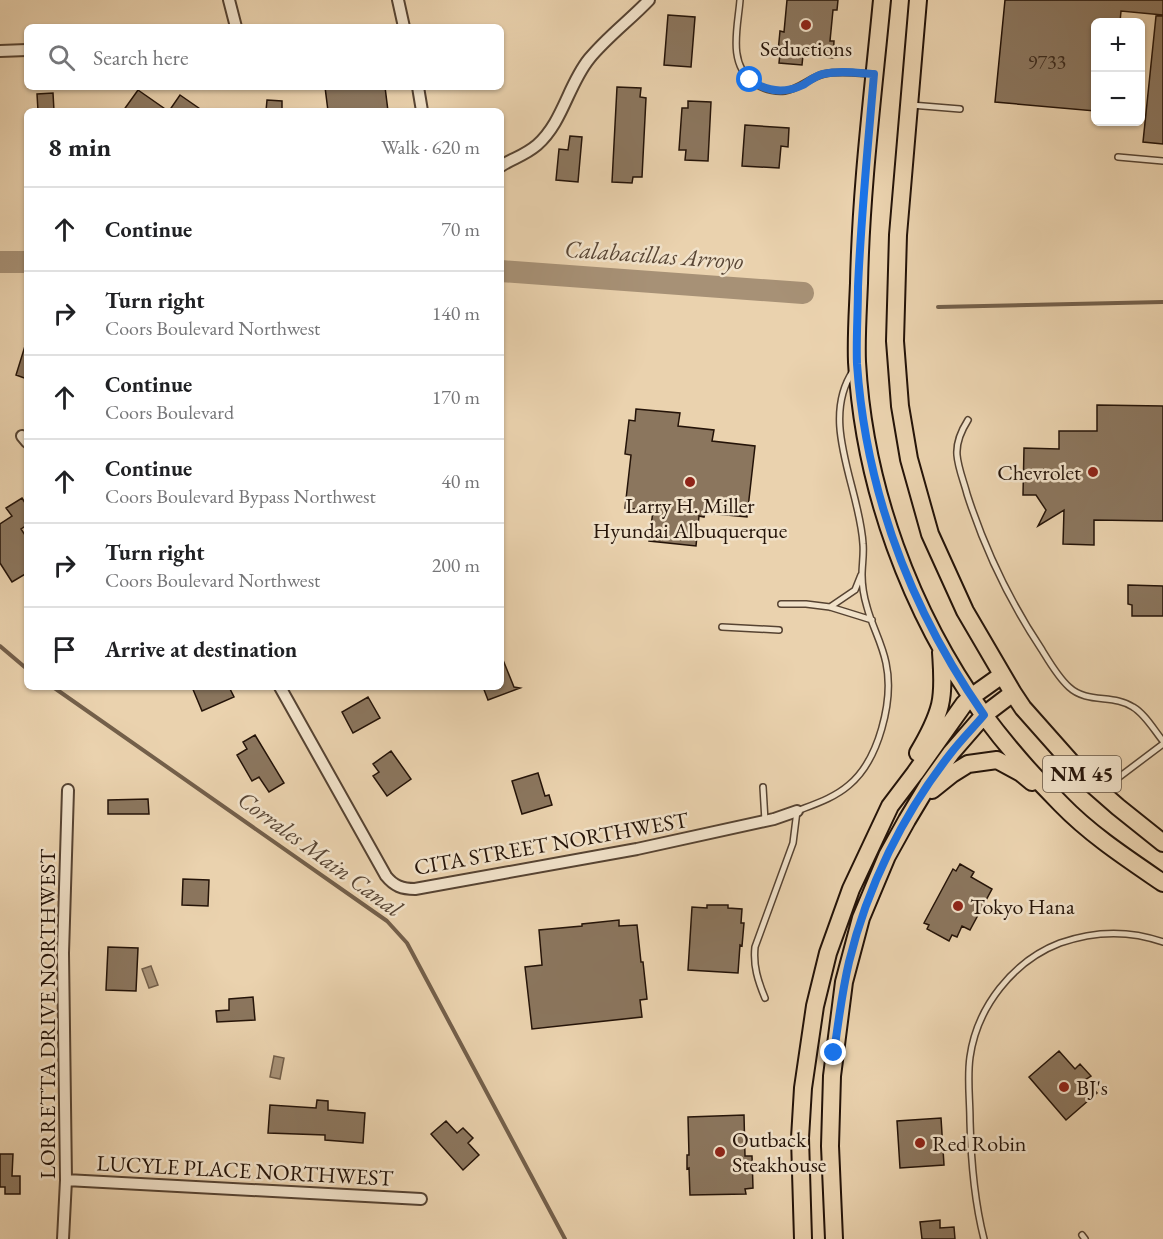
<!DOCTYPE html>
<html lang="en">
<head>
<meta charset="utf-8">
<style>
	:root { --surface:#fff; --page:#f2f2f2; --text:#202124; --muted:#757577; --line:#e0e0e0 }
	body { margin:0; font-family:"EB Garamond",serif; background:var(--page); color:var(--text) }
	.controls { position:absolute; right:18px; top:18px; display:grid; overflow:hidden; border-radius:9px; box-shadow:0 2px 4px #0004 }
	.controls button { width:54px; height:54px; display:grid; place-items:center; padding:0; border:0; border-bottom:2px solid var(--line); background:var(--surface); color:var(--text); font:30px sans-serif }
	.stop { position:absolute; width:18px; height:18px; margin:-14px; border:4px solid #1a73e8; border-radius:50%; background:#fff }
	.stop.end { background:#1a73e8; border-color:#fff; box-shadow:0 2px 6px #0008 }
	.list { margin:0; padding:0; list-style:none }
	h2 { display:flex; justify-content:space-between; align-items:center; height:78px; margin:0; padding:0 24px; font-size:26px }
	h2 small { font-size:20px; font-weight:400; color:var(--muted) }
	.list li { display:grid; grid-template-columns:39px 1fr auto; gap:18px; align-items:center; box-sizing:border-box; height:84px; padding:0 24px; border-top:2px solid var(--line) }
	.list b { display:block; font-size:22px; white-space:nowrap }
	.list p { margin:0; font-size:20px; white-space:nowrap; color:var(--muted) }
	.list em { font-size:20px; font-style:normal; color:var(--muted) }
	.icon { flex:none; width:33px; height:33px; fill:none; stroke:currentColor; stroke-width:2; stroke-linecap:round; stroke-linejoin:round }
	.map { position:relative; flex:none; width:1163px; height:1239px; overflow:hidden }
	.search { position:absolute; background:var(--surface); box-shadow:0 2px 4px #0004; left:24px; top:24px; width:480px; height:66px; display:flex; align-items:center; gap:15px; box-sizing:border-box; padding:0 21px; border-radius:9px; color:var(--muted); font-size:22px }
	.panel { position:absolute; background:var(--surface); box-shadow:0 2px 4px #0004; left:24px; top:108px; width:480px; height:582px; border-radius:9px }
	.map>svg:first-child { display:block }
</style>
</head>
<body>
<div class="map">
<svg width="1163" height="1239" viewBox="0 0 1163 1239">
	<rect width="100%" height="100%" fill="#ead2ae"/>
	<filter id="stains"><feTurbulence type="fractalNoise" baseFrequency=".00333" numOctaves="4"/><feColorMatrix values="0 0 0 0 .2 0 0 0 0 .09 0 0 0 0 .02 0 0 0 .5 -.17"/></filter>
	<radialGradient id="worn" r=".72"><stop offset=".6" stop-color="#630" stop-opacity="0"/><stop offset="1" stop-color="#630" stop-opacity=".3"/></radialGradient>
	<path fill="#a79176" stroke="#735f4a" stroke-width="1.5" d="M151,966L158,985L149,988L142,969Z
		M274,1056L284,1058L280,1079L270,1077Z"/>
	<g fill="none" stroke-linecap="round" stroke-linejoin="round">
		<path stroke="#735f4a" stroke-width="4" d="M938,307L1163,302
			M0,646L27,669
			M53,687L387,921L407,943L565,1239"/>
		<path stroke="#a79176" stroke-width="22" d="M0,262H27
			M501,271L803,293"/>
	</g>
	<path fill="#8b765e" stroke="#241308" stroke-width="1.5" d="M787,0H838L837,10H833L830,41H834L833,58L803,55L802,65L779,63L780,53L778,52L780,31L784,32Z
		M1005,0H1163V15L1121,11L1120,22H1095V111L995,102Z
		M668,15L695,17L691,67L664,65Z
		M1156,16H1163V144L1143,142Z
		M325,87H385L388,111H328Z
		M617,87L641,88L640,97L646,98L642,177H633L632,183L612,182Z
		M138,90L168,111H123Z
		M53,93L54,111H38L37,94Z
		M180,95L203,111H169Z
		M267,100L282,101V111H266Z
		M688,101L711,102L708,161L685,160L686,150H679L682,108H688Z
		M745,125L789,128L788,147L781,146L779,168L742,166Z
		M570,136L582,137L578,182L556,180L559,149L568,150Z
		M25,346L27,347V379L16,375Z
		M1097,405L1163,406V521L1094,520V545L1063,544L1064,510L1038,526L1046,510L1036,495H1023L1024,448L1059,449V431H1097Z
		M636,409L680,413L678,426L714,430L712,441L755,446L747,517L705,513L704,517L699,516L696,546L649,541L653,511L625,508L631,455L625,454L629,420L635,421Z
		M22,498L27,506V525L21,529L27,538V573L12,582L0,563V524L12,516L6,508Z
		M1128,585L1163,586V616H1132V605L1128,604Z
		M501,655L514,687L520,688L488,700L483,687H501Z
		M192,687H229L234,697L202,711Z
		M368,697L380,718L353,733L342,712Z
		M255,735L284,783L269,792L259,777L252,781L237,755L247,749L243,742Z
		M391,751L411,779L387,796L373,776L379,772L373,764Z
		M538,773L545,796L549,795L552,805L522,814L512,781Z
		M148,799L149,814H108V800Z
		M960,864L974,872L971,877L992,889L970,930L962,926L957,937L952,935L949,941L927,929L929,925L924,923L953,869L956,871Z
		M183,879L209,880L208,906L182,905Z
		M707,905H728V908L742,909L741,923H744L742,946L740,945L738,973L688,970L692,907L707,908Z
		M619,920V926L637,925L641,962H643L647,999L640,1000L642,1017L532,1029L525,967L542,965L539,930L582,926V924Z
		M108,947L138,948L136,991L106,990Z
		M253,997L255,1020L217,1022L216,1011L229,1010V999Z
		M1059,1051L1075,1069L1080,1064L1091,1076L1085,1080L1097,1093L1066,1120L1029,1077Z
		M317,1100L328,1101V1110L365,1113L363,1143L325,1140V1135L268,1133L270,1105L316,1108Z
		M744,1115L745,1156H752L753,1188L745,1189L746,1194L690,1195L689,1168L687,1169V1155H689L688,1117Z
		M941,1118L944,1165L900,1168L897,1121Z
		M446,1121L457,1133L463,1128L473,1138L468,1143L479,1155L463,1170L431,1134Z
		M0,1154H13L12,1176H20V1194H5V1187H0Z
		M940,1220V1228L954,1227L955,1239H922L920,1222Z"/>
	<g fill="none" stroke-linecap="round" stroke-linejoin="round">
		<g stroke="#564332" stroke-width="8">
			<path id="service" d="M740,0C738,27 727,64 754,83C763,89 774,92 785,91C800,89 810,77 824,74C839,71 855,73 871,74
				M911,105L960,109
				M1118,157L1163,161
				M968,420C961,431 956,442 957,455C958,468 964,482 967,494C985,550 1010,602 1042,650C1050,663 1058,677 1069,687C1087,704 1114,694 1133,707C1145,714 1154,730 1163,741
				M781,604H806L830,607L872,620
				M830,607L855,590L861,575
				M722,627L779,630
				M763,787L765,821
				M1102,790L1163,744
				M765,998C758,981 753,966 755,947L793,843L797,811C815,804 834,798 849,785C879,760 894,700 886,663C882,643 872,626 867,607C864,597 862,586 862,575C862,565 864,554 863,544C860,488 819,422 853,371
				M1082,1235L1085,1239
				M984,1239C974,1200 971,1161 970,1121C970,1099 967,1078 970,1057C977,1007 1013,961 1060,943C1094,931 1129,930 1163,942"/>
		</g>
		<g stroke="#564332" stroke-width="14">
			<path id="minor" d="M229,0L236,27
				M398,0L404,27
				M0,51L27,50
				M418,87L422,111
				M501,166C513,158 524,156 537,145C563,122 568,85 589,59C607,37 630,20 649,0
				M22,436L27,442
				M280,687L386,876C394,886 402,889 415,889L637,849L774,819L797,811
				M66,1180L421,1199
				M63,1239L66,1180L63,953L68,790"/>
		</g>
		<g stroke="#241308" stroke-width="20">
			<path id="primary" d="M882,0C873,94 861,188 859,283C858,309 856,336 857,362C864,487 910,612 983,714C1006,745 1034,777 1061,804C1091,835 1128,859 1163,883
				M918,0L898,235L895,341L900,406L909,459L930,534L965,611L1013,693L1023,708L1086,779L1118,807L1163,843
				M918,753C927,738 936,721 940,705C944,688 942,669 941,652
				M932,790L952,774L968,764L997,760L1021,773L1032,782
				M803,1239L800,1138L803,1088L815,1006L828,953L851,889L890,806L915,773L964,704L971,697L1002,675
				M834,1239L830,1146L832,1076L844,982L861,918L887,856L907,820L928,785L951,753L984,715L1013,693"/>
		</g>
		<use href="#service" stroke="#f1e2ca" stroke-width="5"/>
		<use href="#minor" stroke="#f1e2ca" stroke-width="10"/>
		<use href="#primary" stroke="#ead2ae" stroke-width="16"/>
	</g>
	<g fill="none" stroke-linecap="round" stroke-linejoin="round">
		<path stroke="#1a73e8" stroke-width="8" d="M750,80C767,92 784,94 803,85C809,81 815,76 823,74C840,70 858,73 874,74C868,145 861,216 858,287C858,313 856,339 857,364C866,492 911,610 984,715C973,728 961,740 951,753C903,814 867,887 849,962C842,992 838,1023 834,1053"/>
	</g>
	<g fill="#8f2418" stroke="#f1e2ca" stroke-width="2">
		<circle cx="806" cy="25" r="6"/>
		<circle cx="1093" cy="472" r="6"/>
		<circle cx="690" cy="482" r="6"/>
		<circle cx="958" cy="906" r="6"/>
		<circle cx="1064" cy="1087" r="6"/>
		<circle cx="920" cy="1143" r="6"/>
		<circle cx="720" cy="1152" r="6"/>
	</g>
	<g text-anchor="middle" stroke-width="5" stroke-linejoin="round" paint-order="stroke">
		<g font-size="20" fill="#3e2c1e">
			<text x="1047" y="69">9733</text>
		</g>
		<rect fill="#f1e2ca" stroke="#625142" stroke-width="1.5" x="1043" y="756" width="78" height="36" rx="4.5"/>
		<g font-size="21" font-weight="bold" fill="#241308">
			<text x="1082" y="781">NM 45</text>
		</g>
		<g font-size="22" fill="#241308" stroke="#f1e2ca" text-anchor="start">
			<text x="806" y="56" text-anchor="middle">Seductions</text>
			<text x="1081" y="480" text-anchor="end">Chevrolet</text>
			<text x="690" y="513" text-anchor="middle">Larry H. Miller<tspan x="690" dy="25">Hyundai Albuquerque</tspan></text>
			<text x="970" y="914">Tokyo Hana</text>
			<text x="1076" y="1095">BJ's</text>
			<text x="732" y="1147">Outback<tspan x="732" dy="25">Steakhouse</tspan></text>
			<text x="932" y="1151">Red Robin</text>
		</g>
		<g font-size="22" fill="#241308" stroke="#f1e2ca">
			<text transform="translate(551 843) rotate(-10)" y="8">CITA STREET NORTHWEST</text>
			<text transform="translate(47 1014) rotate(-90)" y="8">LORRETTA DRIVE NORTHWEST</text>
			<text transform="translate(245 1170) rotate(3)" y="8">LUCYLE PLACE NORTHWEST</text>
		</g>
		<g font-size="24" font-style="italic" fill="#584534" stroke="#f1e2ca">
			<text transform="translate(654 255) rotate(4)" y="8">Calabacillas Arroyo</text>
			<text transform="translate(320 854) rotate(36)" y="8">Corrales Main Canal</text>
		</g>
	</g>
	<rect width="100%" height="100%" filter="url(#stains)"/>
	<rect width="100%" height="100%" fill="url(#worn)"/>
</svg>
<div class="controls">
<button>+</button>
<button>−</button>
</div>
<div class="stop" style="left:750px;top:80px"></div>
<div class="stop end" style="left:834px;top:1053px"></div>
<div class="search"><svg class="icon" aria-label="search" viewBox="0 0 24 24"><circle cx="10" cy="10" r="6"/><path d="M15 15l6 6"/></svg>Search here</div>
<section class="panel">
<h2>8 min<small>Walk · 620 m</small></h2>
<ul class="list">
<li><svg class="icon" aria-label="ahead" viewBox="0 0 24 24"><path d="M12 20V5M6 11l6-6 6 6"/></svg><div><b>Continue</b></div><em>70 m</em></li>
<li><svg class="icon" aria-label="right" viewBox="0 0 24 24"><path d="M7 20v-9h11M14 6l5 5-5 5"/></svg><div><b>Turn right</b><p>Coors Boulevard Northwest</p></div><em>140 m</em></li>
<li><svg class="icon" aria-label="ahead" viewBox="0 0 24 24"><path d="M12 20V5M6 11l6-6 6 6"/></svg><div><b>Continue</b><p>Coors Boulevard</p></div><em>170 m</em></li>
<li><svg class="icon" aria-label="ahead" viewBox="0 0 24 24"><path d="M12 20V5M6 11l6-6 6 6"/></svg><div><b>Continue</b><p>Coors Boulevard Bypass Northwest</p></div><em>40 m</em></li>
<li><svg class="icon" aria-label="right" viewBox="0 0 24 24"><path d="M7 20v-9h11M14 6l5 5-5 5"/></svg><div><b>Turn right</b><p>Coors Boulevard Northwest</p></div><em>200 m</em></li>
<li><svg class="icon" aria-label="arrive" viewBox="0 0 24 24"><path d="M6 21V4h12l-3 4 3 4H6"/></svg><div><b>Arrive at destination</b></div></li>
</ul>
</section>
</div>
</body>
</html>
